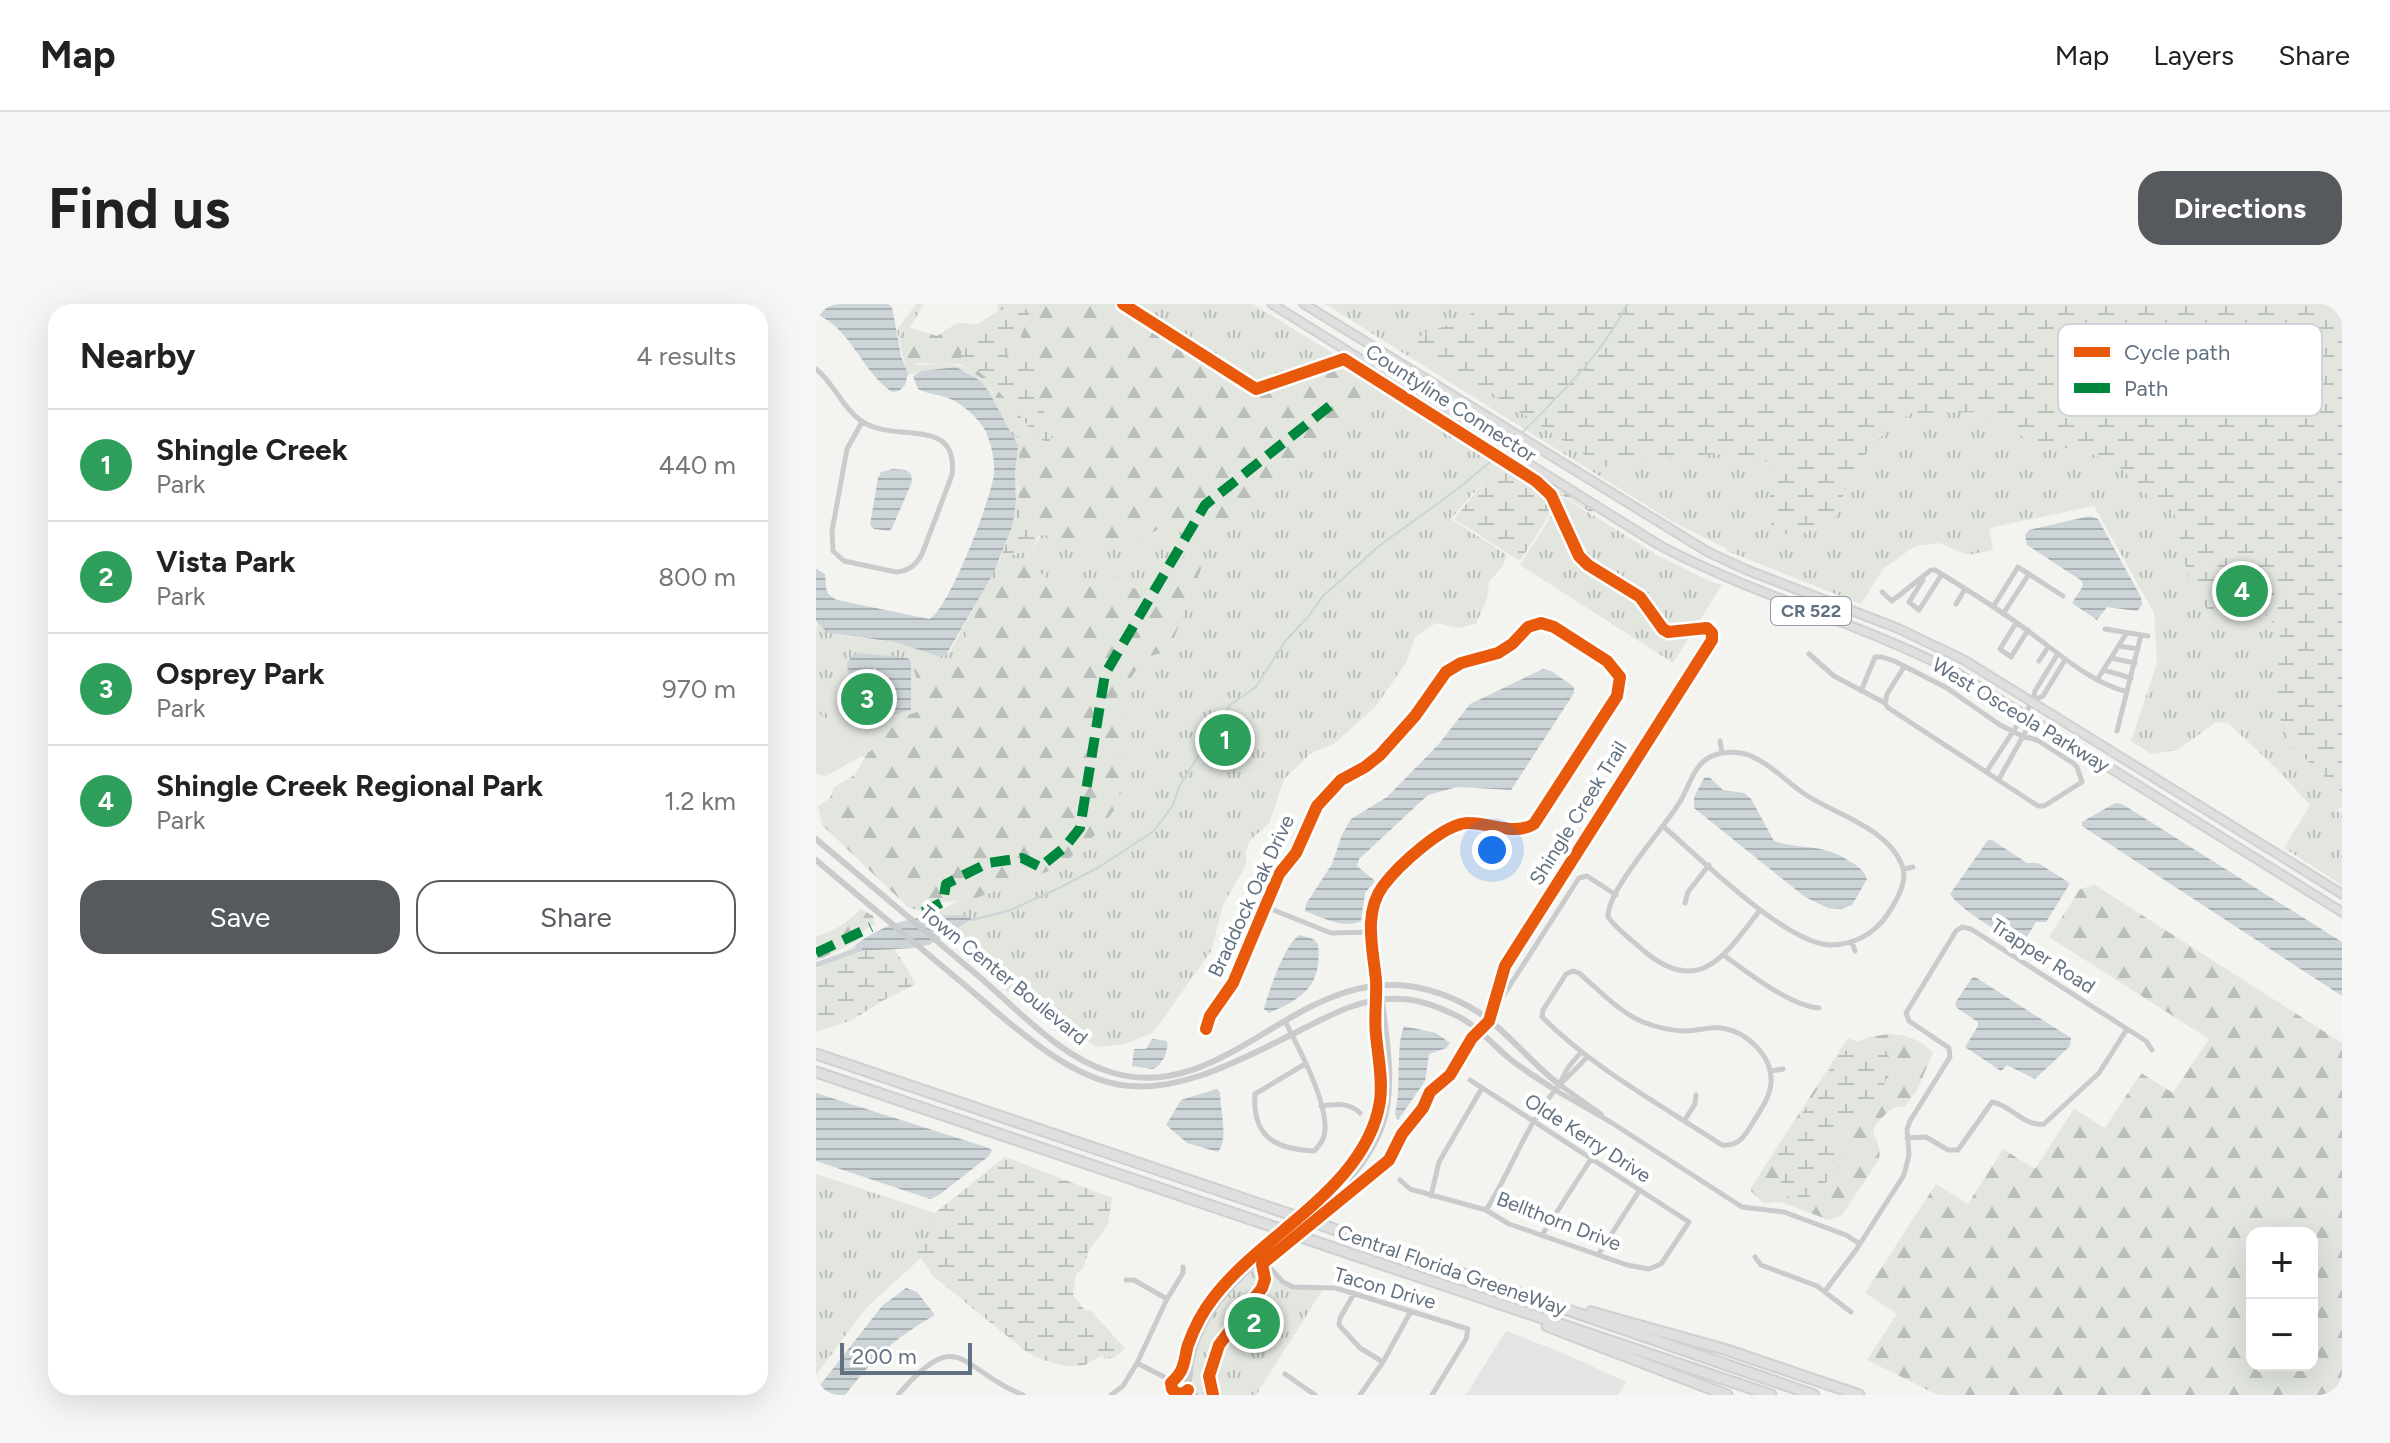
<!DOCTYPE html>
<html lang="en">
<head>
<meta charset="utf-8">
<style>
	:root { --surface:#fff; --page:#f6f6f6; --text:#222; --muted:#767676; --line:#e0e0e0; --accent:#565a5e }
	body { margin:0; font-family:Figtree,sans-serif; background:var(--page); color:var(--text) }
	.controls { position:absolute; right:24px; bottom:24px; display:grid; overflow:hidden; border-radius:16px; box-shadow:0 8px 32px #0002 }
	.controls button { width:72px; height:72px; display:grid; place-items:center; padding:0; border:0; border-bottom:2px solid var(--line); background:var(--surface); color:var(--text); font:40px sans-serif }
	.scale { position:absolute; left:24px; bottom:20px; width:132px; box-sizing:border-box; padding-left:8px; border:4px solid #627182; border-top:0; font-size:22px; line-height:28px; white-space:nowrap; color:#627182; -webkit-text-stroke:6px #fff; paint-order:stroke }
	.you { position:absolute; left:676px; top:546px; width:28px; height:28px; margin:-20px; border:6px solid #fff; border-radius:50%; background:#1a73e8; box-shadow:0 0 0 12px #1a73e833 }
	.badge { display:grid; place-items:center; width:52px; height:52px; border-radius:50%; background:var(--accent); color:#fff; font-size:26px; font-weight:700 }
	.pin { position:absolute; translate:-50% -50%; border:4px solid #fff; box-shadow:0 2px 8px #0006 }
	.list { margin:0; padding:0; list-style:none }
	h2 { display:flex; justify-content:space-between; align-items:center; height:104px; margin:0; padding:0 32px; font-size:34px }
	h2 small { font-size:26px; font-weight:400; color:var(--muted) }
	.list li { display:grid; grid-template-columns:52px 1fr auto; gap:24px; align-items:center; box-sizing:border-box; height:112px; padding:0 32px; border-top:2px solid var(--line) }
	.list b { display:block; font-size:30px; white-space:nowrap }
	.list p { margin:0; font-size:26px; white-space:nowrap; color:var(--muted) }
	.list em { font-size:26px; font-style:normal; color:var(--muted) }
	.actions { display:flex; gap:16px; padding:24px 32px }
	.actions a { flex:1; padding:18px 0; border:2px solid var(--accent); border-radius:24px; text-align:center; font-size:28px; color:var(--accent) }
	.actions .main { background:var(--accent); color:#fff }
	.map { position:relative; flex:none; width:1526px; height:1091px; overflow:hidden; border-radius:24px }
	header { display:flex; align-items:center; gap:48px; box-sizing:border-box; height:112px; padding:0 40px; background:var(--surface); border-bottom:2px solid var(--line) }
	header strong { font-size:38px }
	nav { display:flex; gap:44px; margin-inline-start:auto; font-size:28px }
	.intro { display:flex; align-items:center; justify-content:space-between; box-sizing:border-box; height:192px; padding:0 48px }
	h1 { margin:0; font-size:56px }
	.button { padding:20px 36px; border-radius:24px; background:var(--accent); color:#fff; font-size:28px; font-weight:700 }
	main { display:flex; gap:48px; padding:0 48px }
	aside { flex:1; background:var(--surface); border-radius:24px; box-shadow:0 8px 32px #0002 }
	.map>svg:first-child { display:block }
</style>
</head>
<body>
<header>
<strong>Map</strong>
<nav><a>Map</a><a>Layers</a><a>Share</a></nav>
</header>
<div class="intro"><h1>Find us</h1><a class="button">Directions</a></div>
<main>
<aside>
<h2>Nearby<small>4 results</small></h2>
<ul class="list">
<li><span class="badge" style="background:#2e9e5b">1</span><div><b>Shingle Creek</b><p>Park</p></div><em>440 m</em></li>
<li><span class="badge" style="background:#2e9e5b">2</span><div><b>Vista Park</b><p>Park</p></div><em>800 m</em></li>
<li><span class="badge" style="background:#2e9e5b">3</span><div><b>Osprey Park</b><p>Park</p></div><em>970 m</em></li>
<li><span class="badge" style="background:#2e9e5b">4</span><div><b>Shingle Creek Regional Park</b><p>Park</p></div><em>1.2 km</em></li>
</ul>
<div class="actions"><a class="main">Save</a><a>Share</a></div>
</aside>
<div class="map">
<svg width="1526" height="1091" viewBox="0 0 1526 1091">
	<defs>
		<pattern id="grass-tufts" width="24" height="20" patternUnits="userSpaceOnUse" patternTransform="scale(2)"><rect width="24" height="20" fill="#e2e6df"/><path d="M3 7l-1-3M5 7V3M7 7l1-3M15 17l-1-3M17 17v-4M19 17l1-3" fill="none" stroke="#bbbfba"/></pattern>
		<pattern id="forest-firs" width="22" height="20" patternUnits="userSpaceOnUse" patternTransform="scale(2)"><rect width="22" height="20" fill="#e2e6df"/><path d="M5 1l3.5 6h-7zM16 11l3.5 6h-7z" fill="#bbbfba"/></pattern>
		<pattern id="wetland-marsh" width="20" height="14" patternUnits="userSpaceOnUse" patternTransform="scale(2)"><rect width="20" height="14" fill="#e2e6df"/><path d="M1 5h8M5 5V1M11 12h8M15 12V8" fill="none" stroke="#bbbfba"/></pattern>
		<pattern id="water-rules" width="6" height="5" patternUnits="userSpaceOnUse" patternTransform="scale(2)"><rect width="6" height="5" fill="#ccd4d7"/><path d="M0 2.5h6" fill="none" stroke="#a9b0b4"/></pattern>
	</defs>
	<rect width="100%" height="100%" fill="#f3f3f0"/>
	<path fill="#e3e4e3" d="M690,1027L747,1049L810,1078L802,1091H650Z"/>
	<path fill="url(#grass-tufts)" d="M100,0H108L94,24L101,61C154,57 162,62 189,109C194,118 205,130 206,141C206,151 201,162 201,172C200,188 203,205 207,221L196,223L200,199L199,169L202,142L173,88L150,67L91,70L81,26Z
		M297,0H437L687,155L635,215L691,251L686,263L673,278L671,294L660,320L642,324L620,319L599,333L590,359L559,403L519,439L495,449L468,475L453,520L433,537L430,548V561L407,601L395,647L342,722L336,729L309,740L280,743L268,735L253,736L181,679L185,674L112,614L289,512L165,305L152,324L147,343L134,366L121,368L103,383L101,408L49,453H44L10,472L0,470V326L2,318L20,331L79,338L102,343L112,349L134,348L185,253L207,248L214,252L229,223L508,135Z
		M509,0H1526V503L1520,507L1526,509V581L1468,544L1494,501L1459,463L1412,419L1400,418L1362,446L1335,450L1315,437L1341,359L1338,309L1278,202L1173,224L1177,246L1152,251L1123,239L1099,242L1067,265L1045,300L911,247V245L857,218Z
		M747,193L843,252L896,278L906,281L857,359L704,261Z
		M189,853L296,894L292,920L273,946L267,965L248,978L245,1012L274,1006L309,1044L298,1054L288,1055L282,1042L238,1049L227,1056L211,1048L168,996L117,972L105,954L50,1004L0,1071V870L119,909Z
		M446,955C472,982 471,983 509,982L440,1091H355L358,1088H370L379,1045L405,996Z"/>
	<path fill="url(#forest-firs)" fill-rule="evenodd" d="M181,0H299L436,89L532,60L563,80L532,119L461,183L420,213L354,219L326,234L303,239L246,237L230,231L222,232L207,221L203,205L201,172L205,138L175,85L164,73L144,60L93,59L89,52L88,24H94L121,32L141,19L162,20L183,6Z
		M388,241L385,265L353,347L330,353L301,392L314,419L302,457L304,498L280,530L244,563L160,594L113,600L106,610L104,606L93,604L6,521L2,502L14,494L18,483L39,471L49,453L86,413L101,408L103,383L98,366L109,362L121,368L134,366L147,343L152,324L186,263L193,259L221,255L225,269L230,274L269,284L303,273L317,284L334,290L357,268L373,245Z
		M1279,581L1526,739V1091H1122L1051,1056L1081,1010L1049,989L1120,880L1152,900L1187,845L1219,865L1258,805L1289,824L1325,769L1357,789L1393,735L1233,633L1264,585ZM1436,929H1496V1061H1436Z
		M45,605L57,612L59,620L41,631L42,637L0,657V632C18,629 32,617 45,605Z
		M1073,730C1090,730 1106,736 1117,749L1102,784L1089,803C1080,802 1078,803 1071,809C1044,832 1067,829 1063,856L1025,912L1013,916L965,898L947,899L935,887L936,882L1032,734L1042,738L1053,733Z"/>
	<path fill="url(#wetland-marsh)" d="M667,0H1526V488L1474,441L1458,398L1456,388L1467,341L1461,323L1451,312L1436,305H1424L1403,317C1366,286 1369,247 1357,204L1335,195L1306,165L1295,159L1278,151L1256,148L1251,144L1234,145L1216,140L1198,126L1176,118L1161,108L1096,109L1076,121L1050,150L1033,176L1019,213L1012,221L987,229L970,230L956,223L949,203C953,190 967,178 957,163C939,137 817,158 787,163L597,37C619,21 646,22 667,0Z
		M195,4L215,5L204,35L190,54L225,60L217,87L238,126L232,140L220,131L173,76L145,53L146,37L183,6Z
		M569,74L779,204L776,209L746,191L704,257L638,215L688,153L567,78Z
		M207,221L222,232L217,245L221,255L207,248L185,253L196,223Z
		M38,642L43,647L78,644L100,680L68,696L36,716L0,728V665Z
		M1048,739C1080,742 1077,759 1067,784C1065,790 1063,796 1058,801C1044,815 1032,807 1016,824L1017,835C1022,839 1029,841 1029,849C1030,863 996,894 982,899C963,890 963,870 961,850L1024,749Z
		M189,853L296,894L292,920L273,946L260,970L257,991L271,1009L309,1044L298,1054L286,1051L267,1062H250L227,1056L208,1046L117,972L99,944L116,929L119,909Z"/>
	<path fill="#e2e6df" d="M55,372L61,374C74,411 67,431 37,455L6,402Z
		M1,405L35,456L15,465L0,466Z"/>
	<path fill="url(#water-rules)" d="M0,0H72L76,3L85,52L92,70L89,81L83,87L76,88C45,67 36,25 0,10Z
		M140,63L163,76L173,88L202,142L199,169L200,199L196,223L177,270L130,351L122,352L79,338L12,329L0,317V265L9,270C11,283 7,289 21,296L113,315C132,308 177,191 178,169C179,155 175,139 169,126C161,113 146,99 132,94C122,90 111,90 102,85L97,72L106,67Z
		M77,165L90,166L95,170L96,178L76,224L73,227L58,225L54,221L62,174L65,168Z
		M1274,212L1282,215L1325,293L1326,301L1321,307L1291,303L1281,316L1256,299L1267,282L1266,277L1211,241L1209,231L1213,226Z
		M44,349L91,354L95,357V406L78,411L73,379L59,364L47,371L32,369L31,359L36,352Z
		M727,365L735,367L758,383V389L695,486L641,483L612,491L543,555L541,562L559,577L549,589L545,617C527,625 507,614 489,607L490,600L516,560L526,531L535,515L571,493L622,441L654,400Z
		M893,473L907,486L928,489L935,495L958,537C987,547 1004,538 1033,557C1042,562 1047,565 1051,575L1036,601L1025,605L1012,604L989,593L878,504V493L888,474Z
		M1299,499L1306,500L1526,638V692L1266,522V518Z
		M1172,536H1176L1211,559H1222L1252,578L1253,581L1230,618H1220L1207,639H1202C1184,628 1144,606 1134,590Z
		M148,611L156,615L113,641L97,644L43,647L38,642C75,614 104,612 148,611Z
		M484,631L497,635L502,640C506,682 488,694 453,709L448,705C452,689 470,637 484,631Z
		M1159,673L1255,734L1254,742L1219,775L1191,761L1185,767L1149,743L1162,722V718L1141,704L1139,699L1156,674Z
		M588,722L620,729L634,739L630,744L613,750L609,777L582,816L579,810C586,782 579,745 588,722Z
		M336,735L351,737C353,747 346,761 337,765L316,762L318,745H330Z
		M401,785L404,789C404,806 413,835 402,848L371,839L350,821L365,796Z
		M0,789L170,843L176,846L173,852L123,891L114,895L0,857Z
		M90,984L101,988L119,1011C77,1035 59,1053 29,1091H0V1083L5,1080L66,1002Z"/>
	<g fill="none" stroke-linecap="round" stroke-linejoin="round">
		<path stroke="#ccd4d7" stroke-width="2" d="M706,129C744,90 787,50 811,0
			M691,143L701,134
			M156,616L195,606L245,583L283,563L338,527L357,501L363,483L414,401L440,383L470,336L492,313L507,292L563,242L643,184L687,147"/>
		<path stroke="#ccd4d7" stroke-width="5" d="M0,661L44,645"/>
		<g stroke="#d0d1d0" stroke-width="11">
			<path id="primary" d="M456,0L843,241C939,292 1045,319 1141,369L1526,608
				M488,0L892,248L931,266L1081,324L1148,356L1526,590"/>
		</g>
		<g stroke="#cfd0cf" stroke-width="13">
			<path id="motorway" d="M0,750L473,910
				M0,768L461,924
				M509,922L998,1091
				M491,935L955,1091
				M775,1008L911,1046L1043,1091
				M731,1022L911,1091"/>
		</g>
		<path stroke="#cacbcc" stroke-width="5" d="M0,65C18,79 25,102 44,116C77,141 143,110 136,171L106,250C100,261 93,267 80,268L28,257L17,247L16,227L31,145L46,118
			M1107,276L1093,298L1103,306L1126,270
			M1066,288L1076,297L1115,266H1119C1150,285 1183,305 1212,327C1244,350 1272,377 1311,388
			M1140,300L1149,285
			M1177,303L1202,263L1247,292
			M1187,310L1213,270
			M1200,319L1184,345L1195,353L1212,326
			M1289,325L1332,332
			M1303,342L1322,345
			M993,350L1018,372L1069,399
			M1295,354L1319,359
			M1223,357L1232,343
			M1288,366L1315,374
			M1281,376L1310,330
			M1045,387L1059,353H1066L1078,357L1131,384L1184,421L1206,432L1221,436L1257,459L1261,463L1266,478L1228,502H1222L1071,403L1069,399L1071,390L1088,363
			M1218,396L1227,392L1249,356
			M1301,427L1325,331
			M904,437L906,449
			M1171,467L1217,397L1219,387L1241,351
			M1183,475L1216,416
			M848,523C884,554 969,639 1014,641C1038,641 1058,630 1071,611C1080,598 1093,577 1086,561C1071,524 1021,511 990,491C973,480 959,464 941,455C931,449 918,447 906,449C880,453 876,476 865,496C849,524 791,585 792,613C801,626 816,636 828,647C884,694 910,650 944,606
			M1088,565L1097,563
			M869,599L872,588L893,561
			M450,603L515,629L555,628
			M1036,638L1039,647
			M909,652C932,669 975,702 1003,704
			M757,667L763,669C783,686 803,708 827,718C840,723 856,727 869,727C882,727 894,722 906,724C931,728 957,752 955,779C954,792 947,802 941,812C931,827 926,843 906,841C845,801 778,765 726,713L727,706L750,670Z
			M469,717C483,745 510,794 509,825C509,835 504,841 498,847C458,845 436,832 439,790L489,760
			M390,725L394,712L417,679L463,570L480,549L493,514L509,492L525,476L549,463L564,451L583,431L624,374L637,363L682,349L696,340L712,323L725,319L731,320L797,362L804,373L801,392L718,520C698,532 674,518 652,519C623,519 562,579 556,607C551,630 558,658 560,681
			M664,728L763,574L771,572L800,591
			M955,767L967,765
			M745,777L751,765L765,748
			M744,781L785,810
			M739,786L793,817L926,903L968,908L1030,931L1044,940
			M505,802C519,800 533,798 544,809
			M868,817L879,800L880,791
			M1091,834L1110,833L1132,846H1142L1176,798C1195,801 1208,823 1228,820L1283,769L1311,725
			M584,876L594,885L670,906L693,920L811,961L833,965L845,960L873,918L654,776
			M615,892L623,858L666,784
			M670,906C695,867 710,821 740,785C749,774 761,765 771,753
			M726,931L775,855
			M441,949L467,978L477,983L520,984L652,1025L650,1035L616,1091
			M782,951L823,887
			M939,953L945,961L1001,982L1035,1008
			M310,976H318L351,995
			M1009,987L1040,946L1088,871L1093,851L1091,825L1094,817L1134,753L1133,744L1093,717L1090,709L1140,627L1146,623L1155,625L1330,737L1336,746
			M539,988L524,1014L523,1021L544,1044L567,1058
			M321,1059L356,1077
			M469,1070L499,1091
			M372,1086L380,1091
			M82,1091C144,1018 145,1067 207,1091
			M295,1091L307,1082L321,1059L351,995L367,969V963
			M544,1091L567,1058L595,1007"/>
		<path stroke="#cacbcc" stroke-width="6" d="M0,535C56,582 111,629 167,676C205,709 245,753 294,768C424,809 500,619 652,702C687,721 712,757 744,781
			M0,556C46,595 93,634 139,673C186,711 244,771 305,781C364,790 426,755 477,730C513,712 543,693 585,695C602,695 622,703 637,710C659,719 676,740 694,755C708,766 724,776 739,786
			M362,1072L368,1073L373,1078L372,1086L367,1090L358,1088L355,1079C358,1076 361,1073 363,1070C369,1063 369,1050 372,1041C378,1024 387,1007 398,993C446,931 541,889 562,808C572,767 554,723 560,681
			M373,1078C376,961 530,923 566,822C580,783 570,735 566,695"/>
		<use href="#primary" stroke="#dfdfe0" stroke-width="7"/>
		<use href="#motorway" stroke="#dfdfe0" stroke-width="9"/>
		<g stroke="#cfd0cf" stroke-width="13" stroke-linecap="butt">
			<path id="motorway-bridge" d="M473,910L509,922
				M461,924L491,935"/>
		</g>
		<use href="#motorway-bridge" stroke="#dfdfe0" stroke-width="9"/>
		<path stroke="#00873e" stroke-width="10" stroke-dasharray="20 10" stroke-linecap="butt" d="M107,608L127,598L130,580L172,559L206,554L224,563L249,543L264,524L289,370L389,201L515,101
			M0,649L55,623"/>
		<g stroke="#fff" stroke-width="17">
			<path id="cycleway" d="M307,0L440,85L528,55L720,177L735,191L763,252L772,261L824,293L847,325L852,328L891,324L896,329V336L689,662L673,717L656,734L634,771L614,788L607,804L586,830L573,856L446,960L449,975L446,984L403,1041L393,1072L397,1091
				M372,1086L367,1090L360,1089L356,1085L355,1079C358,1076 361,1073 363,1070C369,1063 369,1050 372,1041C378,1024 387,1007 398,993C447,929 551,883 564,797C567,775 562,753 560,731C558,712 561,694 560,676C557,645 547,609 567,582C582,562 629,518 653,519C675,519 699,532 718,520L801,392L804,373L791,357L738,323L725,319L712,323L696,340L682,349L645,359L630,368L599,412L564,451L549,463L525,476L501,502L480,549L463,570L417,679L394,712L390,725"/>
		</g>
		<use href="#cycleway" stroke="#e8590c" stroke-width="12"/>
	</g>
	<g text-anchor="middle" stroke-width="8" stroke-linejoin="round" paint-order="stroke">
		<rect fill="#fff" stroke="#919ca8" stroke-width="2" x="955" y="293" width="80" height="28" rx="6"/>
		<g font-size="18" font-weight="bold" fill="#627182">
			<text x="995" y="313">CR 522</text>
		</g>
		<g font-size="20" fill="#627182" stroke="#fff">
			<text transform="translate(635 99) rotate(33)" y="7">Countyline Connector</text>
			<text transform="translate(1205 411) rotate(31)" y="7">West Osceola Parkway</text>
			<text transform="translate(762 509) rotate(-58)" y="7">Shingle Creek Trail</text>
			<text transform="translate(435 592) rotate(-65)" y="7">Braddock Oak Drive</text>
			<text transform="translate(1227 652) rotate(33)" y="7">Trapper Road</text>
			<text transform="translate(188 671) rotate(39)" y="7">Town Center Boulevard</text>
			<text transform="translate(772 834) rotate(33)" y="7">Olde Kerry Drive</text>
			<text transform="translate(743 917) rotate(21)" y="7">Bellthorn Drive</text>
			<text transform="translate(636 966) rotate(19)" y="7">Central Florida GreeneWay</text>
			<text transform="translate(569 984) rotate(16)" y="7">Tacon Drive</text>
		</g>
	</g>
	<rect x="1242" y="20" width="264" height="92" rx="12" fill="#fff" stroke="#d0d4da" stroke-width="2"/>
	<rect x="1258" y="43" width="36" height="10" fill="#e8590c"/>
	<rect x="1258" y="79" width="36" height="10" fill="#00873e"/>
	<g font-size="22" fill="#627182">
		<text x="1308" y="56">Cycle path</text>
		<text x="1308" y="92">Path</text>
	</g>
</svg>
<div class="controls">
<button>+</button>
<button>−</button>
</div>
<div class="scale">200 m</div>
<div class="you"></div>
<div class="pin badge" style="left:409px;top:436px;background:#2e9e5b">1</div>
<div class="pin badge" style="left:438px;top:1019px;background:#2e9e5b">2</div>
<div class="pin badge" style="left:51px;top:395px;background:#2e9e5b">3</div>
<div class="pin badge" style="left:1426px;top:287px;background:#2e9e5b">4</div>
</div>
</main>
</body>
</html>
